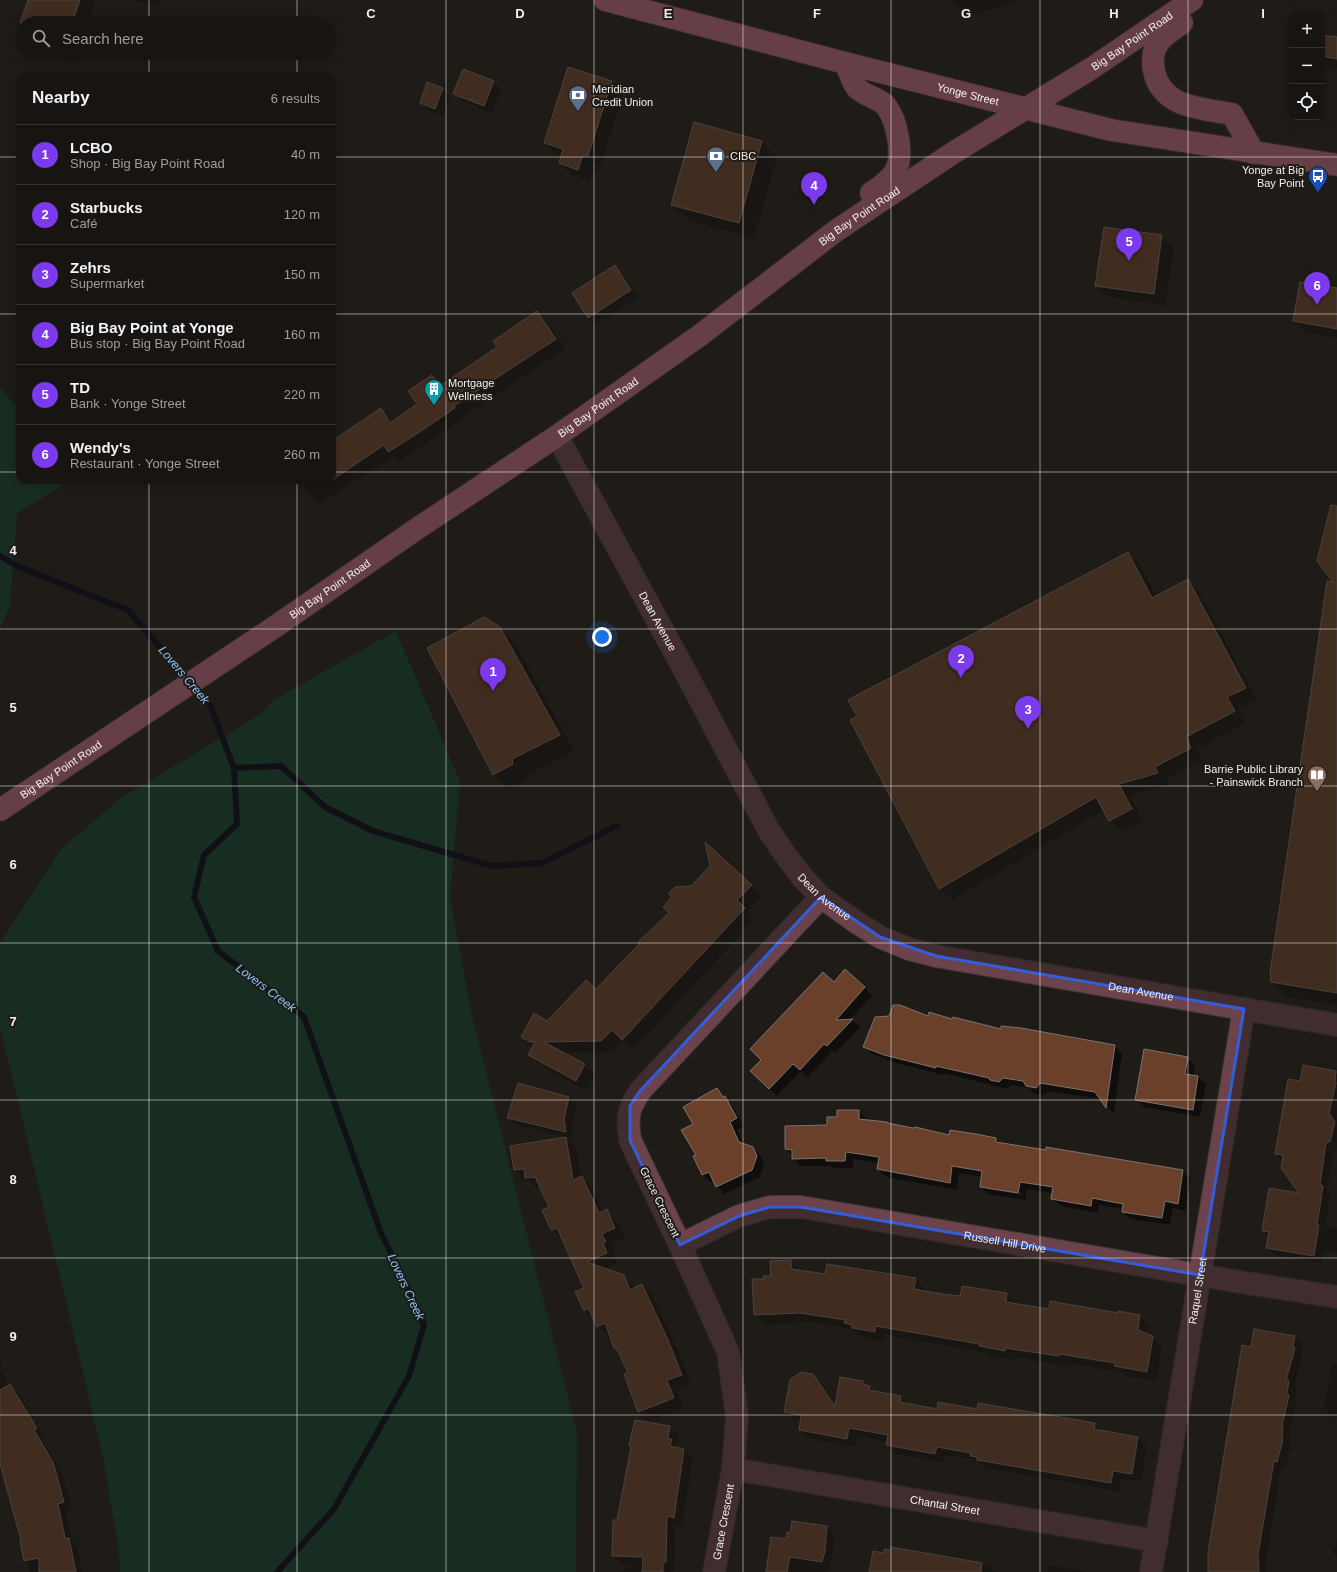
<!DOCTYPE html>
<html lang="en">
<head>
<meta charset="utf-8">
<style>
	:root { --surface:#171411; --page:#201d1a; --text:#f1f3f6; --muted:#9e9e9f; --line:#363331; --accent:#7c3aed }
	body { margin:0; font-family:Helvetica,sans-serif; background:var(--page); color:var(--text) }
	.controls { position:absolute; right:12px; top:12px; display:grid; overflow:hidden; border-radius:8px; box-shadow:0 2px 10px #0003 }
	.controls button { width:36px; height:36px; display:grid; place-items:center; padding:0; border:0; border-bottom:1px solid var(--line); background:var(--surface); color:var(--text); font:20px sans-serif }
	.you { position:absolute; left:602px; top:637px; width:14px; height:14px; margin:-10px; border:3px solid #fff; border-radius:50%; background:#1a73e8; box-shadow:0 0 0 6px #1a73e833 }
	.badge { display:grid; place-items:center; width:26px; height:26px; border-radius:50%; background:var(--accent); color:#fff; font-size:13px; font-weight:700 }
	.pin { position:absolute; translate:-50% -33px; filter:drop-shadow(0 1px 2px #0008) }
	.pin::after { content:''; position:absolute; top:21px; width:14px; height:12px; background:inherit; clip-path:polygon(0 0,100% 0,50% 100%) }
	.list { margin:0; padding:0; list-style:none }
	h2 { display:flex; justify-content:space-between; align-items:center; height:52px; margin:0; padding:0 16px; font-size:17px }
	h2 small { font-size:13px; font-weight:400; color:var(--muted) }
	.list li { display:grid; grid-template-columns:26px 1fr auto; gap:12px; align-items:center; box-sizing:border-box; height:60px; padding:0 16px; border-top:1px solid var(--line) }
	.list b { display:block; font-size:15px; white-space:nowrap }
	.list p { margin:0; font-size:13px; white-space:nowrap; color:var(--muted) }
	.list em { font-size:13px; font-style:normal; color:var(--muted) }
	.icon { flex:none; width:22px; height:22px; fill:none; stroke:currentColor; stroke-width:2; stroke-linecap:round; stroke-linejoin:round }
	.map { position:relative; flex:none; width:1337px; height:1572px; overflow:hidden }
	.search { position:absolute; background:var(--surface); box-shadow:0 2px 10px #0003; left:16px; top:16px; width:320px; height:44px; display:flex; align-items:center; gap:10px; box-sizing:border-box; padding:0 14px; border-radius:22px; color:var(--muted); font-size:15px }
	.panel { position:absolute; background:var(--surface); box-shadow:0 2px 10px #0003; left:16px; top:72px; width:320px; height:412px; border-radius:12px }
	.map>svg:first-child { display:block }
</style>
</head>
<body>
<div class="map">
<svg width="1337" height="1572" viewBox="0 0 1337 1572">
	<rect width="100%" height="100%" fill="#1f1b17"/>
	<path fill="#11432e" d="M0,387L20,411V480H72L17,513L10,605L0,629Z
		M396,631L460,782L450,898L471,1011L577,1434L576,1572H120L119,1551L102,1452L0,1026V943L62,848L121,798L261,714L275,699Z"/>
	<path fill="#0007" fill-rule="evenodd" d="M29,0H95L87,23H23V42L17,37Z
		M133,0H160L158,7Z
		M950,0H1023L965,16Z
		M1322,36L1337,38V68L1322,66Z
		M44,53H78L74,63Z
		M569,68L612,82L623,93L600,167L595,165L590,180L571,175L560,163L562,156L557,155L545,143Z
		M494,82L501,90L492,113L462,101L455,93Z
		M428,84L443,89L450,97L443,116L428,110L421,103Z
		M761,141L777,157L754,238L688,220L672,205Z
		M1104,228L1162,236L1174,248L1165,305L1108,297L1096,285Z
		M615,266L622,274L632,288L589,316V318L573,294Z
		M1337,289V338L1306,332L1294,321Z
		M633,290L638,297L596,325L590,318Z
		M537,312L547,323L565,349L463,417L464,418L399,461L394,456L320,504L310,494L301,480H332V445L380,410L392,422L418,405L432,376L442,385L498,347Z
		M1128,553L1140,565L1157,597L1188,580L1199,592L1257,700L1238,709L1246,723L1197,749L1202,760L1166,779L1169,785L1130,795L1143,821L1122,832L1110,820L1104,810L952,900L940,888Z
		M1337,612V1005L1288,997L1272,981Z
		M499,627L515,643L574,751L527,775L528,779L509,790L493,774Z
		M751,886L761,896L747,912L755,919L633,1049L623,1040L612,1052H561L584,1065L595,1075L586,1091L540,1065L530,1055L533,1048L522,1037L596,991Z
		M845,970L872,995L850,1020H853L860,1027L835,1053L832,1051L808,1077L801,1071L777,1096L752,1071Z
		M929,1017L1002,1030L1114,1046L1122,1053L1114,1114L1101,1099L1048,1091L1044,1095L1035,1094L1029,1088L1011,1085L1007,1089L944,1073L943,1075L893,1062L872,1054L865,1046Z
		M1188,1058L1195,1066L1193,1076L1198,1077L1206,1084L1200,1117L1144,1107L1136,1099Z
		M1336,1072L1337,1073V1149H1334L1327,1191L1330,1194L1325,1227L1337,1229V1252L1323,1250L1321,1263L1275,1255L1267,1247L1269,1236L1264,1231L1302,1194L1283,1160L1276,1154L1301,1082Z
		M519,1084L569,1097L577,1105L571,1127L573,1139L516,1125L509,1118Z
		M717,1089L732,1105L744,1126L737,1130L744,1144L752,1147L760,1155L764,1164L760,1177L724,1194L717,1186L714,1181L710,1182L703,1175L697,1155L694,1124Z
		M859,1111L866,1119V1121L950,1136L996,1139L1001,1143L1047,1151V1148L1183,1171L1191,1179L1185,1211L1173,1208L1170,1225L1130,1219L1123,1211V1209L1099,1205L1098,1213L1060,1206L1052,1198L1053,1193L1027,1189L1025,1200L988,1194L981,1187L982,1177L959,1173L957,1190L886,1177L878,1169L879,1163L853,1159V1168H835L832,1166H800L786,1149L828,1126L838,1118ZM988,1187L1023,1193L1022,1195L988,1189Z
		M566,1138L576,1148L581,1177H582L592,1187L603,1212L606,1210L616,1220L625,1238L612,1244L615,1251L612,1253L617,1263L603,1269L623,1276L635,1289L642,1286L652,1295L678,1351L691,1385L676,1390L683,1408L649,1421L639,1411L629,1373L619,1351L615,1347L610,1335L608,1336L584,1310L586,1288L563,1239L552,1229L550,1208L541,1187L536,1188L528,1179L525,1180L515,1170ZM625,1282H628L633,1294L631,1295Z
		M791,1261L801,1271L826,1275L915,1279L925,1289V1292L961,1297L962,1287L1007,1294L1017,1304L1050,1310L1139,1316L1149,1326L1148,1335L1152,1337L1162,1347L1157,1381L1125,1376L1122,1372L1069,1363V1366L1015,1357V1360L990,1356L987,1353L885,1335L884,1341L863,1338L851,1329L811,1322L765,1324L755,1314L765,1280L772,1277Z
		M1295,1337L1302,1345L1301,1354L1302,1356L1294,1387L1297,1389L1295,1401L1296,1403L1289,1433L1290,1435L1289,1445L1290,1447L1285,1469L1281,1468L1266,1562V1572H1209L1252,1348Z
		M0,1358L2,1361L0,1368Z
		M1332,1364L1337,1365V1417L1332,1416L1324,1408Z
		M0,1370L9,1385L18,1393L44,1436L41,1438L61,1471L72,1510L66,1512L72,1542L77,1547L82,1572H29V1565L25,1560L16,1498L0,1471Z
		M812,1375L822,1384L836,1405L863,1382L875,1392L900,1397L908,1404L938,1410H978L1094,1424L1102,1432L1138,1438L1147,1446L1141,1482L1121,1479L1119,1491L986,1468L976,1460L945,1455L944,1462L896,1454L887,1445L888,1442L857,1436L856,1447L808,1438L800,1430L801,1421L794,1420L785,1412Z
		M669,1427L678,1435L676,1445L680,1449L684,1450L693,1458L682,1526L675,1524L674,1570H672L671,1572H620L628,1565L622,1564L613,1556L618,1521Z
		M826,1527L834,1535L832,1559L829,1569L826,1568L825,1572H767L787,1541Z
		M1336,1541H1337V1557L1331,1550L1336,1544Z
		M892,1548L989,1565L996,1572H870L885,1554L892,1551Z
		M1049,1566L1083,1571V1572H1048Z"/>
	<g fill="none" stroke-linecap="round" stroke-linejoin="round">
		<path stroke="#000415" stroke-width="6" d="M0,556L17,566L128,610L210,705L234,768L237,824L204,855L194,897L218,951L304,1017L381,1233L397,1265L424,1325L409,1376L334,1509L277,1572
			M234,768L281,766L325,807L373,831L492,866L542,863L617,826"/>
	</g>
	<path fill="#6b402b" stroke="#7a7370" d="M28,0H80L72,23H20Z
		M1322,35L1337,37V59L1322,56Z
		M568,67L612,81L588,156L583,155L578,170L559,163L563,149L544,143Z
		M463,69L494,81L484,106L453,94Z
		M427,82L443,88L435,109L420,103Z
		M694,122L762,141L739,223L671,205Z
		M1104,227L1162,235L1154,294L1095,286Z
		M615,265L631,290L588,318L572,293Z
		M1300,282L1337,288V329L1293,321Z
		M537,311L556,339L454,406L455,408L415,435L388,452L384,445L332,480V441L381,408L390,423L417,404L408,391L432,375L440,386L497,347L493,341Z
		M1331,505L1337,506V993L1271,982L1270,973L1327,581L1333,582L1317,561Z
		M1128,552L1152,598L1188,579L1246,688L1227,697L1235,711L1186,737L1191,748L1155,767L1158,773L1119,784L1132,809L1109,821L1096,797L939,889L850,720L857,716L848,700Z
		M484,617L500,627L560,735L512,759L513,764L493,775L427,648Z
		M705,842L752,885L737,900L745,908L622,1040L612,1030L601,1041L544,1042L585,1064L576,1081L528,1055L535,1042H530L521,1037L534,1013L547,1021L586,980L596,989L639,944V941L669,913L663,907L671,898L669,893L675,887L691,886L710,866Z
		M845,969L865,987L836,1020L853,1019L827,1046L824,1044L800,1070L793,1064L769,1089L750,1071L761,1060L750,1049L823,972L834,982Z
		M893,1005H900L928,1016L929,1012L952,1019L953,1017L1001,1029V1026L1021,1028L1115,1045L1106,1108L1095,1092L1040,1083L1036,1088L1026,1086L1023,1081L1003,1078L999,1082L990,1080L989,1078L936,1066V1068L884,1055L863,1047L875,1017L889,1016Z
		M1144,1049L1188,1057L1185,1074L1198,1076L1193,1110L1135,1100Z
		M1303,1065L1336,1071L1335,1081L1336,1083L1329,1113L1335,1122L1330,1142H1326L1320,1185L1323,1186L1317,1225H1319L1314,1256L1266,1248L1269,1232L1262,1231L1269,1188L1299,1193L1281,1168L1283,1155L1275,1154L1288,1079L1300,1081Z
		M518,1083L569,1097L564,1119L566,1132L507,1118Z
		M717,1088L723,1097L725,1096L737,1118L730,1122L739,1142L753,1147L757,1156L752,1170L716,1187L709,1172L702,1175L693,1156L696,1155L681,1130L693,1124L683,1107Z
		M837,1110H859V1119L887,1122L888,1123L913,1128L915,1127L949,1135L950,1130L976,1134L996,1138V1142L1046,1150V1147L1183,1170L1178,1204L1165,1201L1162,1218L1122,1212L1123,1204L1092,1198L1091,1206L1051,1199L1053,1187L1020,1182L1018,1193L980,1187L982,1171L952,1166L950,1183L877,1169L879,1157L846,1152L845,1161H826V1158L792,1159V1150L785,1149V1126L827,1125V1117H837Z
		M566,1137L573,1180L582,1176L599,1213L607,1209L615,1228L602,1234L606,1242L603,1243L607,1253L587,1262L624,1275L630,1290L642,1284L668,1340L682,1375L667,1380L674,1398L638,1412L624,1374L628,1373L617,1349L614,1348L605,1323L597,1327L588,1308L584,1311L575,1292L584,1288L557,1228L551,1230L542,1210L549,1207L535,1177L525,1178L524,1169L514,1170L510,1146Z
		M791,1260L792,1269L825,1274L827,1264L916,1278L914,1289L942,1294L960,1296L962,1286L1007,1293L1006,1302L1049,1309L1050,1301L1118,1313V1311L1140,1315L1138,1330L1153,1336L1147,1372L1114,1366L1115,1363L1059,1354V1356L1005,1348V1351L979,1346V1344L876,1326L875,1332L852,1328V1325L844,1323L845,1320L800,1313L754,1315L752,1279H764L763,1276H771L770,1261Z
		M1254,1329L1295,1336L1293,1346L1295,1348L1286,1380L1289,1381L1287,1393L1289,1395L1282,1426H1283L1282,1437L1283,1439L1277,1462L1274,1461L1258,1554L1259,1572H1208V1552L1242,1345L1251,1347Z
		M801,1372L813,1374L835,1406L840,1377L863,1381V1384L870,1386L869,1390L901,1396L900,1402L937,1409L938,1402L977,1409L978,1403L1095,1423L1094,1429L1138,1437L1132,1474L1113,1471L1111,1483L977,1460V1457L970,1456L971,1453L937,1447L935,1454L886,1445L888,1435L849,1428L847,1439L799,1430L801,1415L784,1412L790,1380Z
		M10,1384L37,1428L34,1430L53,1462L64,1502L58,1504L65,1538H69L76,1572H39V1558L24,1561L20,1540H21L0,1464V1390Z
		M635,1420L670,1426L668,1439H672L670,1446L684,1449L674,1518L667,1516L666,1562H663V1572H642L643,1557L612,1556L613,1520H617L631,1447L629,1445Z
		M792,1521L827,1526L825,1551L822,1562L790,1557L787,1572H766L771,1537L786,1539L787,1532L790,1533Z
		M891,1547L982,1563L981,1572H869L873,1551L884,1553V1549L891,1550Z"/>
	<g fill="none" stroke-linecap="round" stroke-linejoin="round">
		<g stroke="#3d3935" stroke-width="24">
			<g id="minor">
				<path id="s1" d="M680,1245L739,1216L770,1207H801L1234,1281L1337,1297"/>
				<path id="s2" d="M733,1469L1157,1541"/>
				<path id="s3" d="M714,1572L733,1469L737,1416L728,1352L680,1245L630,1140C627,1117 627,1111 640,1091L821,897"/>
				<path id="s4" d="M1151,1572L1244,1009"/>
			</g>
		</g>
		<g stroke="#3d3935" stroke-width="24">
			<g id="tertiary">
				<path id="s5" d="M557,436L687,675L769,831L784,853L802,877L821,897L856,922L880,937L909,949L936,956L1337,1025"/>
			</g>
		</g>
		<g stroke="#3d3935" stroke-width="24">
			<g id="primary">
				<path id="s6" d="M605,0L845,63L1111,130L1337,165"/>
				<path d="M1182,23C1173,30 1162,36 1157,45C1153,51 1153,56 1153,63C1154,82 1163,95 1181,103C1196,109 1215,111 1232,114L1254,153"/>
				<path d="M845,63C849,70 852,82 857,88C865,96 879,98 886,106C897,120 905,158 894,173C888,182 880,187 871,193"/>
				<path id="s7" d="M0,810L279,624L418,528L557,436L699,336L837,230L956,151L1092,68L1192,0"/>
			</g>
		</g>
		<use href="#minor" stroke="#6c434c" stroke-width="22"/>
		<use href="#tertiary" stroke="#6c434c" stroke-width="22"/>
		<use href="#primary" stroke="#bc697c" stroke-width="22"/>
	</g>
	<path d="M0 0H1337V1572H0ZM821,897L880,937L936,956L1244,1009L1200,1275L801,1207H770L739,1216L680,1245L630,1140V1106L640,1091Z" fill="#1f1b17" fill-opacity=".55" fill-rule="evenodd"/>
	<path fill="none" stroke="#325eda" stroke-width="3" stroke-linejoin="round" d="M821,897L880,937L936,956L1244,1009L1200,1275L801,1207H770L739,1216L680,1245L630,1140V1106L640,1091Z"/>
	<path fill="none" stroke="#f2efec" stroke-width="1" stroke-opacity="0.55" d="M149,0V23M297,0V23M446,0V1572M594,0V1572M743,0V1572M891,0V1572M1040,0V1572M1188,0V1572M149,53V76M297,53V76M0,157H20M332,157H1337M0,314H20M332,314H1337M0,472H20M332,472H1337M149,480V1572M297,480V1572M0,629H1337M0,786H1337M0,943H1337M0,1100H1337M0,1258H1337M0,1415H1337"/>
	<defs>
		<g id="bank-pin" transform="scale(1)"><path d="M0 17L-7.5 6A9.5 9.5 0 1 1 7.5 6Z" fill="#5c6f8a" stroke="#1f1b17"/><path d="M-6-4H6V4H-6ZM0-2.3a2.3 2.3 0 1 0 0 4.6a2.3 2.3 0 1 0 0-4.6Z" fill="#fff"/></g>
		<g id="bus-pin" transform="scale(1)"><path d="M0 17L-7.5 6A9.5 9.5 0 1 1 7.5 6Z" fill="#1a4fb4" stroke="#1f1b17"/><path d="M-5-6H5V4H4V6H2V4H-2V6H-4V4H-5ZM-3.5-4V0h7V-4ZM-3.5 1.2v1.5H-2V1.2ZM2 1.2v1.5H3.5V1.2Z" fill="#fff"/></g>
		<g id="building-pin" transform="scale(1)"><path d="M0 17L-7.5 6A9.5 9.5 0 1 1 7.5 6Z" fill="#0f9aa8" stroke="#1f1b17"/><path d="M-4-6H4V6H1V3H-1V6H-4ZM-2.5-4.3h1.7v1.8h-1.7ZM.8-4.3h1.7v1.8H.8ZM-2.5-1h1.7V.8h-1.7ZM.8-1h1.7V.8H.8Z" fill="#fff"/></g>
		<g id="library-pin" transform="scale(1)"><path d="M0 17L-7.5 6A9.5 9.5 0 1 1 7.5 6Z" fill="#8d6e63" stroke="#1f1b17"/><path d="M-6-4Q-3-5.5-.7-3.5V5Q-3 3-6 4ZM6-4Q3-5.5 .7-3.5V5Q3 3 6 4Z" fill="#fff"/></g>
	</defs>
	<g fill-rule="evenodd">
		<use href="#bank-pin" x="578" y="95"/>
		<use href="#bank-pin" x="716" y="156"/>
		<use href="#bus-pin" x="1318" y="176"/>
		<use href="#building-pin" x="434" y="389"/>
		<use href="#library-pin" x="1317" y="775"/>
	</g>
	<g text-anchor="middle" stroke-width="4" stroke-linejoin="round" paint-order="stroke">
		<g font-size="11" fill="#f2efec" stroke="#1f1b17">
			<text dy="4" stroke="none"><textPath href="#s7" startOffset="1369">Big Bay Point Road</textPath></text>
			<text dy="4" stroke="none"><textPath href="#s6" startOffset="375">Yonge Street</textPath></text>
			<text dy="4" stroke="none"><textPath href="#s7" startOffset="1045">Big Bay Point Road</textPath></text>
			<text dy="4" stroke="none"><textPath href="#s7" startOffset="721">Big Bay Point Road</textPath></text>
			<text dy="4" stroke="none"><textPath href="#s7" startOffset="397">Big Bay Point Road</textPath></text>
			<text dy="4" stroke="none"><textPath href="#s5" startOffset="211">Dean Avenue</textPath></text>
			<text dy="4" stroke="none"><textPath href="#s7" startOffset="73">Big Bay Point Road</textPath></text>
			<text dy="4" stroke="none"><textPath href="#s5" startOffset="535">Dean Avenue</textPath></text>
			<text dy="4" stroke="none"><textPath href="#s5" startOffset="871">Dean Avenue</textPath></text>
			<text transform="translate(660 1202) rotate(64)" y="4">Grace Crescent</text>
			<text dy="4" stroke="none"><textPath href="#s1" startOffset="336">Russell Hill Drive</textPath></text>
			<text dy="4" stroke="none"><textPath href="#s4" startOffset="285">Raquel Street</textPath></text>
			<text dy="4" stroke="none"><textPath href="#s2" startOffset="215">Chantal Street</textPath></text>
			<text dy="4" stroke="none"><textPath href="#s3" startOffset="51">Grace Crescent</textPath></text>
		</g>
		<g font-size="11" fill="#f2efec" stroke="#1f1b17" text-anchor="start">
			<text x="592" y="93">Meridian<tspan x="592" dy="13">Credit Union</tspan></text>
			<text x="730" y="160">CIBC</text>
			<text x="1304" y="174" text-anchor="end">Yonge at Big<tspan x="1304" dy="13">Bay Point</tspan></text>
			<text x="448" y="387">Mortgage<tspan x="448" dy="13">Wellness</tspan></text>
			<text x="1303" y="773" text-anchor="end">Barrie Public Library<tspan x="1303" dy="13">- Painswick Branch</tspan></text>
		</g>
		<g font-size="12" font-style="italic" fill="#87c7fa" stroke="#1f1b17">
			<text transform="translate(184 675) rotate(50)" y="4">Lovers Creek</text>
			<text transform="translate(266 988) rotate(37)" y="4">Lovers Creek</text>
			<text transform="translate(406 1287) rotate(65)" y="4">Lovers Creek</text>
		</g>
	</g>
	<g font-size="13" text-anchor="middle" font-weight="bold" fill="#f2efec" stroke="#1f1b17" stroke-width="4" stroke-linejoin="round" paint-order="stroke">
		<text x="371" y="18">C</text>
		<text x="520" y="18">D</text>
		<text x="668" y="18">E</text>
		<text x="817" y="18">F</text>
		<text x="966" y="18">G</text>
		<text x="1114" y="18">H</text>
		<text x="1263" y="18">I</text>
		<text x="13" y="555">4</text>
		<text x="13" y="712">5</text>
		<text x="13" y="869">6</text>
		<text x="13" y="1026">7</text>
		<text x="13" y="1184">8</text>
		<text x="13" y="1341">9</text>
	</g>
</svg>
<div class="controls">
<button>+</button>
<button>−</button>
<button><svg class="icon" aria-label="locate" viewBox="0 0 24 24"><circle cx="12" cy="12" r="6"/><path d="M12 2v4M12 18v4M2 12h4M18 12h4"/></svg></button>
</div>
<div class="you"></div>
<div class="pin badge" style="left:493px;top:691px">1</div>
<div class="pin badge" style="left:961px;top:678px">2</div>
<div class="pin badge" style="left:1028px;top:729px">3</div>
<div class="pin badge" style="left:814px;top:205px">4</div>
<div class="pin badge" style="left:1129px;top:261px">5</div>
<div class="pin badge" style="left:1317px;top:305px">6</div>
<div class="search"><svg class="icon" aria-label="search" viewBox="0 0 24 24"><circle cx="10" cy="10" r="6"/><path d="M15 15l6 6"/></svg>Search here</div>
<section class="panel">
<h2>Nearby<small>6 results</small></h2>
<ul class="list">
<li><span class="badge">1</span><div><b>LCBO</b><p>Shop · Big Bay Point Road</p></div><em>40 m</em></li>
<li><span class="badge">2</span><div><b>Starbucks</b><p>Café</p></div><em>120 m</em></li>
<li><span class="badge">3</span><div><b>Zehrs</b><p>Supermarket</p></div><em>150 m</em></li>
<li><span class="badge">4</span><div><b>Big Bay Point at Yonge</b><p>Bus stop · Big Bay Point Road</p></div><em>160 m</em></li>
<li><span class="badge">5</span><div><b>TD</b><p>Bank · Yonge Street</p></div><em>220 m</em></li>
<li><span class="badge">6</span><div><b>Wendy's</b><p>Restaurant · Yonge Street</p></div><em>260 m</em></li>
</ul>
</section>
</div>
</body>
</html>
